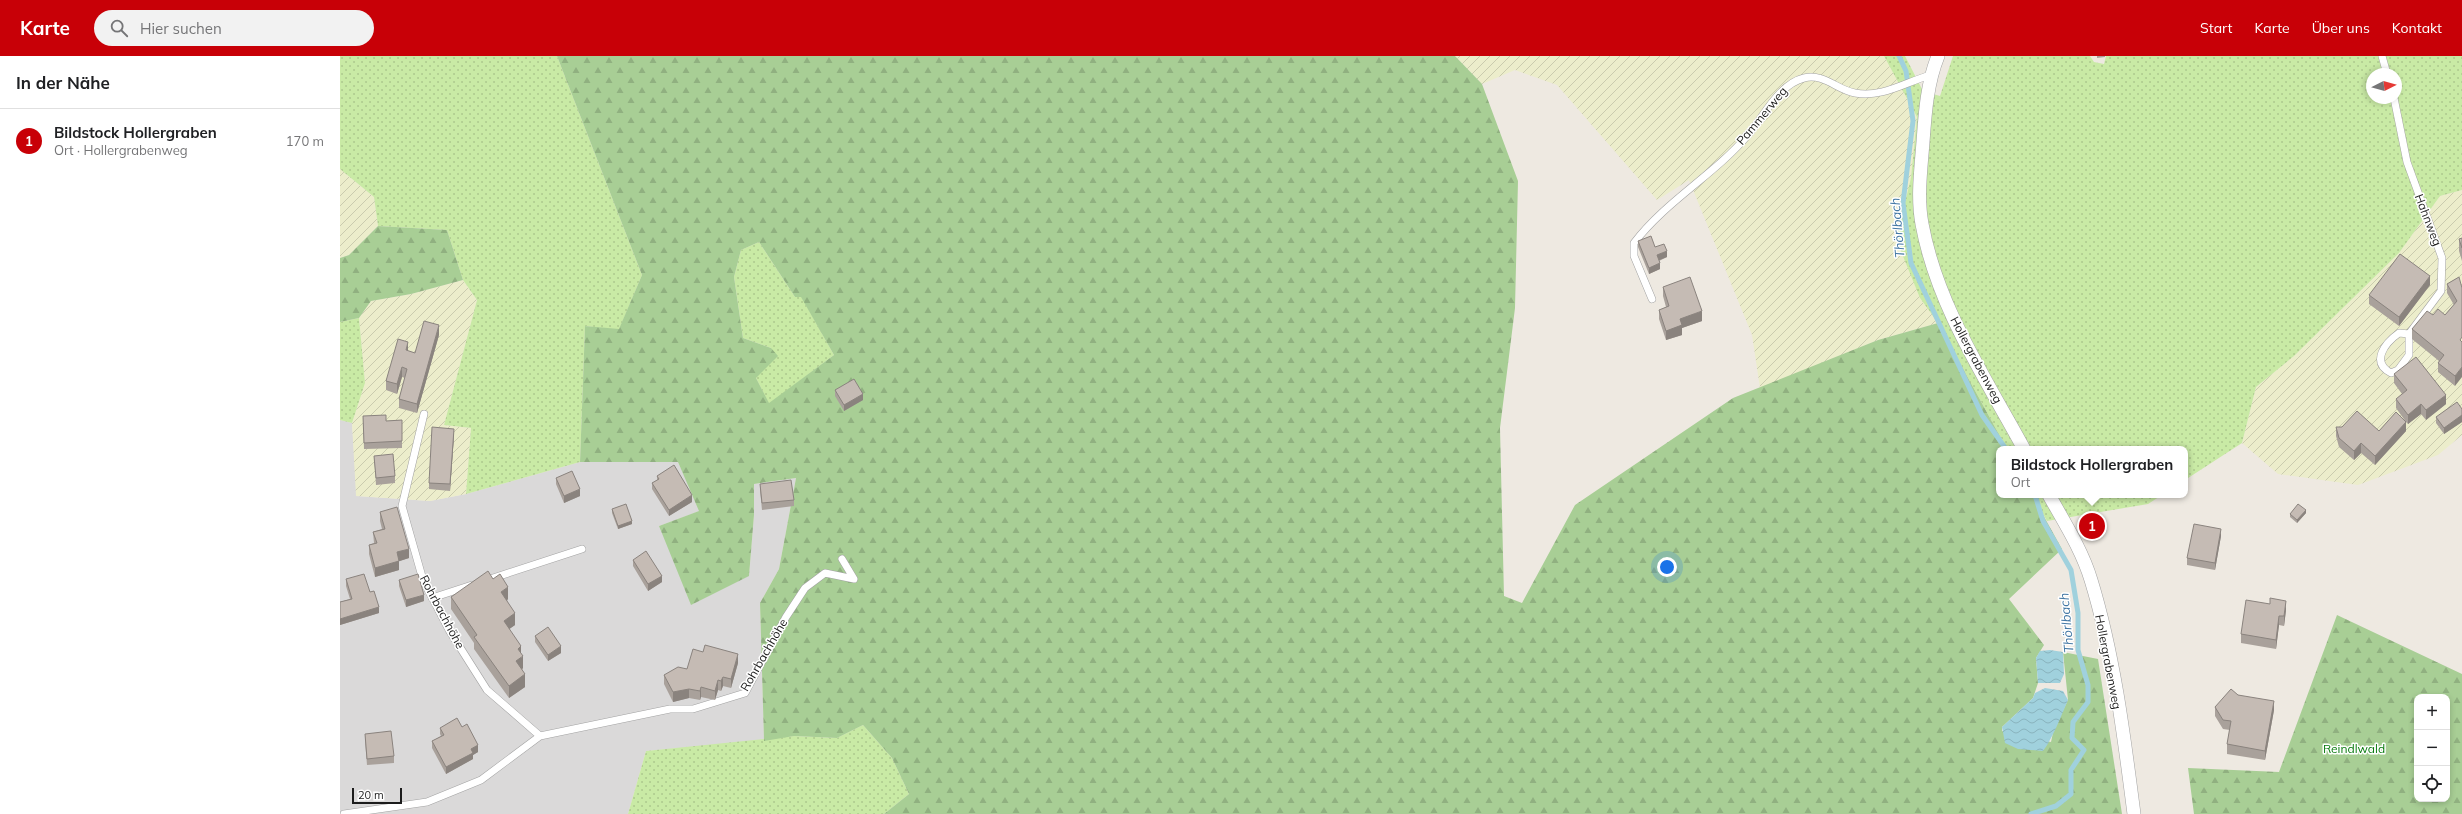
<!DOCTYPE html>
<html lang="de">
<head>
<meta charset="utf-8">
<style>
	:root { --surface:#fff; --page:#f2f2f2; --text:#202124; --muted:#757577; --line:#e0e0e0; --accent:#c80007 }
	body { margin:0; font-family:Mulish,sans-serif; background:var(--page); color:var(--text) }
	.controls { position:absolute; right:12px; bottom:12px; display:grid; overflow:hidden; border-radius:8px; box-shadow:0 2px 6px #0003 }
	.controls button { width:36px; height:36px; display:grid; place-items:center; padding:0; border:0; border-bottom:1px solid var(--line); background:var(--surface); color:var(--text); font:20px sans-serif }
	.compass { position:absolute; left:2026px; top:12px; width:36px; height:36px; border-radius:50%; background:var(--surface); box-shadow:0 2px 6px #0003; rotate:84deg }
	.scale { position:absolute; left:12px; bottom:10px; width:50px; box-sizing:border-box; padding-left:4px; border:2px solid #1c1c1c; border-top:0; font-size:11px; line-height:14px; white-space:nowrap; color:#1c1c1c; -webkit-text-stroke:3px #fff; paint-order:stroke }
	.you { position:absolute; left:1327px; top:511px; width:14px; height:14px; margin:-10px; border:3px solid #fff; border-radius:50%; background:#1a73e8; box-shadow:0 0 0 6px #1a73e833 }
	.badge { display:grid; place-items:center; width:26px; height:26px; border-radius:50%; background:var(--accent); color:#fff; font-size:13px; font-weight:700 }
	.pin { position:absolute; translate:-50% -50%; border:2px solid #fff; box-shadow:0 1px 4px #0006 }
	.popup { position:absolute; left:1656px; top:390px; width:192px; height:52px; box-sizing:border-box; display:grid; place-content:center; border-radius:8px; background:var(--surface); filter:drop-shadow(0 1px 3px #0005); font-size:13px; white-space:nowrap; color:var(--muted) }
	.popup b { font-size:15px; color:var(--text) }
	.popup::after { content:''; position:absolute; left:50%; top:100%; margin-left:-8px; border:8px solid transparent; border-top-color:var(--surface) }
	.list { margin:0; padding:0; list-style:none }
	h2 { display:flex; justify-content:space-between; align-items:center; height:52px; margin:0; padding:0 16px; font-size:17px }
	h2 small { font-size:13px; font-weight:400; color:var(--muted) }
	.list li { display:grid; grid-template-columns:26px 1fr auto; gap:12px; align-items:center; box-sizing:border-box; height:64px; padding:0 16px; border-top:1px solid var(--line) }
	.list b { display:block; font-size:15px; white-space:nowrap }
	.list p { margin:0; font-size:13px; white-space:nowrap; color:var(--muted) }
	.list em { font-size:13px; font-style:normal; color:var(--muted) }
	.icon { flex:none; width:22px; height:22px; fill:none; stroke:currentColor; stroke-width:2; stroke-linecap:round; stroke-linejoin:round }
	.map { position:relative; flex:none; width:2122px; height:758px; overflow:hidden }
	header { display:flex; align-items:center; gap:24px; box-sizing:border-box; height:56px; padding:0 20px; background:var(--accent); color:#fff }
	header strong { font-size:19px }
	nav { display:flex; gap:22px; margin-inline-start:auto; font-size:14px }
	.search { width:280px; height:36px; background:var(--page); display:flex; align-items:center; gap:10px; box-sizing:border-box; padding:0 14px; border-radius:22px; color:var(--muted); font-size:15px }
	main { display:flex }
	aside { flex:1; background:var(--surface) }
	.map>svg:first-child { display:block }
</style>
</head>
<body>
<header>
<strong>Karte</strong>
<div class="search"><svg class="icon" aria-label="search" viewBox="0 0 24 24"><circle cx="10" cy="10" r="6"/><path d="M15 15l6 6"/></svg>Hier suchen</div>
<nav><a>Start</a><a>Karte</a><a>Über uns</a><a>Kontakt</a></nav>
</header>
<main>
<aside>
<h2>In der Nähe<small></small></h2>
<ul class="list">
<li><span class="badge">1</span><div><b>Bildstock Hollergraben</b><p>Ort · Hollergrabenweg</p></div><em>170 m</em></li>
</ul>
</aside>
<div class="map">
<svg width="2122" height="758" viewBox="0 0 2122 758">
	<defs>
		<pattern id="farmland-furrows" width="10" height="10" patternUnits="userSpaceOnUse"><rect width="10" height="10" fill="#ecedcb"/><path d="M-1 1l2-2M0 10L10 0M9 11l2-2" fill="none" stroke="#cacbae"/></pattern>
		<pattern id="grass-dots" width="8" height="8" patternUnits="userSpaceOnUse"><rect width="8" height="8" fill="#c9eaa5"/><path d="M2 2h.1M6 6h.1" fill="none" stroke="#acc88d" stroke-width="1.8" stroke-linecap="round"/></pattern>
		<pattern id="forest-firs" width="22" height="20" patternUnits="userSpaceOnUse"><rect width="22" height="20" fill="#a8ce95"/><path d="M5 1l3.5 6h-7zM16 11l3.5 6h-7z" fill="#90b080"/></pattern>
		<pattern id="water-waves" width="16" height="10" patternUnits="userSpaceOnUse"><rect width="16" height="10" fill="#a0d1dd"/><path d="M0 5q4-4 8 0t8 0" fill="none" stroke="#89b3bd"/></pattern>
	</defs>
	<rect width="100%" height="100%" fill="#eee9e1"/>
	<path fill="#dad9d9" d="M0,364L12,367L17,440L90,445L126,438L240,406H338L360,455L319,470L409,520L414,459V428L456,422L439,513L420,547L424,685L306,695L288,758H0Z"/>
	<path fill="url(#farmland-furrows)" d="M1115,0H1544L1577,61L1571,122L1580,242L1598,267L1538,284L1420,332L1412,279L1349,124L1317,144L1217,29L1175,14L1142,28Z
		M0,113L34,141L38,170L9,199L0,202Z
		M2122,134V379L2098,399L2018,429L1938,418L1902,387L1916,331L1954,300L2059,197L2100,140Z
		M123,224L137,244L104,369L131,372L126,438L90,445L16,440L12,367L25,327L19,262L31,245L71,238Z"/>
	<path fill="url(#grass-dots)" fill-rule="evenodd" d="M0,0H217L302,219L279,274L245,270L240,406L126,438L131,372L104,369L137,244L123,224L107,174L38,170L34,141L0,113Z
		M1544,0H1565L1583,35L1600,40L1613,0H1750L1754,6L1764,8L1766,0H2122V134L2100,140L2059,197L1954,300L1916,331L1902,387L1845,424V393H1667L1598,267L1580,242L1556,183L1571,122L1577,61ZM2032,18H2056V42H2032Z
		M419,186L455,241L461,240L494,299L429,348L416,322L431,292L403,282L394,221L401,194Z
		M19,262L25,327L12,367L0,364V266Z
		M1692,439H1822L1808,448L1707,465Z
		M523,669L552,702L569,738L544,758H288L306,695L454,680L497,682Z"/>
	<path fill="url(#forest-firs)" fill-rule="evenodd" d="M217,0H1115L1142,28L1178,125L1175,252L1160,372L1164,540L1182,547L1235,449L1393,342L1538,284L1598,267L1667,393H1659V439H1692L1722,493L1669,543L1704,589L1696,602L1698,627L1693,642L1662,671V675L1711,686L1714,672L1728,644L1723,596L1758,603L1782,758H544L569,738L552,702L523,669L497,682L454,680L424,685L420,547L439,513L456,422L414,428V459L409,520L351,549L319,470L359,455L338,406H240L245,270L279,273L302,219ZM419,186L455,241H461L494,299L429,347L416,322L438,300L431,292L403,282L394,221L401,194Z
		M38,170L107,174L123,224L71,238L31,245L19,262L0,266V202L9,199Z
		M1997,559L2122,618V758H1854L1848,712L1939,716ZM2077,641H2107V743H2077Z"/>
	<path fill="url(#water-waves)" d="M1710,594L1723,596L1724,618L1720,627H1698L1696,602L1700,595Z
		M1705,632L1723,635L1728,644C1722,658 1712,684 1703,695L1678,693L1665,687L1662,671L1693,642L1695,637Z"/>
	<g fill="none" stroke-linecap="round" stroke-linejoin="round">
		<path stroke="#a0d1dd" stroke-width="5" d="M1559,0L1566,15L1573,65L1563,147L1571,207L1642,359L1666,393
			M1691,758L1716,750L1731,738V714L1744,694L1732,682L1733,666L1748,646V629L1738,594V557L1731,514L1703,465L1695,439"/>
		<g stroke="#a3a3a3" stroke-width="8">
			<path id="lane" d="M2042,0L2047,18
				M2054,42L2067,106L2102,202L2101,235L2069,278V299L2058,314L2051,317C2030,306 2045,287 2059,277L2069,278
				M1312,243L1294,200V187C1326,145 1374,119 1408,79C1424,60 1439,28 1464,22C1484,17 1497,34 1515,37C1543,42 1565,26 1591,19
				M84,358L62,450L83,524L109,574L147,634L200,680
				M144,525L242,493
				M92,542L132,529
				M4,758L87,746L141,724L200,680L330,653H353L405,637L446,561L465,532L485,517L514,523L502,503"/>
		</g>
		<g stroke="#a3a3a3" stroke-width="14">
			<path id="street" d="M1598,0C1587,27 1585,58 1583,86C1581,113 1577,141 1582,168C1597,250 1645,321 1684,393
				M1709,439C1724,466 1742,494 1751,524C1774,599 1784,680 1794,758"/>
		</g>
		<use href="#lane" stroke="#fff" stroke-width="7"/>
		<use href="#street" stroke="#fff" stroke-width="13"/>
	</g>
	<path fill="#a9a19b" d="M1757,0H1765V1L1757,2Z
		M2122,182V205L2119,195V183Z
		M1298,185L1315,191L1327,201L1319,205L1320,213L1309,218L1298,191Z
		M2119,221L2115,330L2098,316V307L2099,305L2072,283V273L2093,259H2105L2114,249L2107,237V228Z
		M2090,229L2059,270L2029,248V239Z
		M1323,231L1362,265L1342,272V279L1326,284L1319,263V254L1326,251L1323,240Z
		M99,279L77,357L59,352V343L65,322L62,321L57,338L46,334V325L68,295L75,297Z
		M2054,318L2106,348L2086,364L2081,358L2068,368L2066,366V375L2035,409L2021,397L2014,404L1999,391L1996,380V371L2039,375L2066,366L2056,352V343L2062,338L2054,327Z
		M495,334L523,344L504,355L495,340Z
		M2122,353V366L2104,378L2096,367V361Z
		M23,360L46,365L62,364V392L24,393Z
		M114,379L110,435L89,433V427Z
		M34,400L55,420V427L36,429Z
		M317,420L352,446L329,460L312,433V427L317,424Z
		M216,422L240,440L224,447L216,428Z
		M420,428L454,444V450L422,454L420,434Z
		M272,453L292,468L278,473L272,457Z
		M40,456L69,502L59,505V514L35,521L29,498V489L34,487L33,476L42,473L40,465Z
		M1966,457L1957,467L1950,461V458Z
		M1881,480L1875,514L1847,509V502Z
		M293,504L322,526L308,535L293,510Z
		M6,523L30,536L39,557L0,569V546L10,543L6,530Z
		M59,524L84,545L66,551L59,530Z
		M111,541L168,543L167,545L175,569L169,573L181,598L183,612L182,614L185,631L169,642L134,593V587L111,553Z
		M1946,554L1944,570L1939,569L1936,593L1901,587V578Z
		M195,580L221,597L208,605L195,586Z
		M398,607L391,632L383,630L381,635L378,634L375,644L361,641L360,644L349,642L333,646L324,628V619L347,613Z
		M1898,639L1934,654L1925,704L1887,698V688L1890,674L1883,673L1875,660V651Z
		M122,671L138,696L133,699V703L106,718L92,692V685L101,680L100,678V672Z
		M25,678L54,700V707L27,709L25,684Z"/>
	<path fill="#8a837e" d="M1327,195V201L1317,205V199Z
		M1320,207V213L1309,218V212Z
		M2090,220V229L2059,270V261Z
		M1362,255V265L1342,272V279L1326,284V275L1340,263Z
		M99,269V279L77,357V348Z
		M68,286V295L66,294Z
		M62,311V321L57,338V328Z
		M2122,311V321L2115,330V320Z
		M523,338V344L504,355V349Z
		M2106,339V348L2086,364V354Z
		M2081,348V358L2068,368V359Z
		M2122,359V366L2104,378V372Z
		M2066,366V375L2035,409V400Z
		M114,373V379L110,435V428Z
		M2021,387V397L2014,404V395Z
		M240,433V440L224,447V440Z
		M352,439V446L329,460V454Z
		M1966,454V457L1957,467V464Z
		M292,465V468L278,473V470Z
		M1881,473V480L1875,514V507Z
		M69,493V502L57,506V496Z
		M59,505V514L35,521V512Z
		M322,520V526L308,535V528Z
		M168,531V543L161,549V536Z
		M84,539V545L66,551V544Z
		M1946,545V554L1944,570V560Z
		M39,551V557L0,569V563Z
		M175,557V569L164,577V565Z
		M1939,560V569L1936,593V584Z
		M181,590V602L183,600V612L176,618V605L178,593Z
		M221,590V597L208,605V599Z
		M398,598V607L391,632V623Z
		M185,618V631L169,642V630Z
		M383,621V630L381,635V625Z
		M378,624V634L375,644V635Z
		M361,631V641L360,644V635Z
		M349,633V642L333,646V636Z
		M1934,645V654L1925,704V695Z
		M138,689V696L133,699V703L106,718V711L131,693Z"/>
	<path fill="#c5bbb4" stroke="#8a837e" d="M1311,180L1315,191L1324,188L1327,195L1317,199L1320,207L1309,212L1298,185Z
		M2122,182V192L2119,183Z
		M2060,198L2090,220L2059,261L2029,239Z
		M1350,221L1362,255L1340,263L1342,269L1326,275L1319,254L1329,250L1323,231Z
		M2119,221L2122,232V281L2120,284L2122,286V311L2115,320L2098,307L2104,299L2072,273L2087,255L2093,259L2098,253L2105,259L2117,245L2107,228Z
		M84,265L99,269L77,348L59,343L67,313L62,311L57,328L46,325L58,283L68,286L66,294L75,297Z
		M2076,301L2106,339L2086,354L2081,348L2068,359L2056,343L2067,334L2054,318Z
		M514,323L523,338L504,349L495,334Z
		M2117,346L2122,353V359L2104,372L2096,361Z
		M2017,355L2039,375L2056,356L2066,366L2035,400L2021,387L2014,395L1999,382L1996,371H2002Z
		M46,359V365L62,364V385L24,387L23,360Z
		M92,371L114,373L110,428L89,427Z
		M53,398L55,420L36,422L34,400Z
		M334,409L352,439L329,454L312,427L319,423L317,420Z
		M232,415L240,433L224,440L216,422Z
		M451,424L454,444L422,447L420,428Z
		M286,448L292,465L278,470L272,453Z
		M1958,448L1966,454L1957,464L1950,458Z
		M57,451L69,493L57,496L59,505L35,512L29,489L37,487L33,476L45,473L40,456Z
		M1854,468L1881,473L1875,507L1847,502Z
		M306,495L322,520L308,528L293,504Z
		M148,515L153,523L160,518L168,531L161,536L175,557L164,565L181,590L178,593L183,600L176,605L185,618L169,630L134,581L137,579L111,541Z
		M24,518L30,536L34,535L39,551L0,563V546L12,543L6,523Z
		M78,518L84,539L66,544L59,524Z
		M1930,542L1946,545L1944,560H1939L1936,584L1901,578L1906,544L1930,548Z
		M208,571L221,590L208,599L195,580Z
		M365,589L398,598L391,623L383,621L381,625L378,624L375,635L361,631L360,635L349,633L333,636L324,619L338,611L347,613L353,593L363,596Z
		M1891,633L1898,639L1934,645L1925,695L1887,688L1891,665L1883,664L1875,651Z
		M117,662L122,671L127,668L138,689L131,693L133,697L106,711L92,685L104,679L100,672Z
		M51,675L54,700L27,703L25,678Z"/>
	<g text-anchor="middle" stroke-width="3" stroke-linejoin="round" paint-order="stroke">
		<g font-size="12" fill="#1c1c1c" stroke="#fff">
			<text transform="translate(1422 60) rotate(-50)" y="4">Pammerweg</text>
			<text transform="translate(2088 164) rotate(69)" y="4">Hahnweg</text>
			<text transform="translate(1636 304) rotate(62)" y="4">Hollergrabenweg</text>
			<text transform="translate(102 556) rotate(62)" y="4">Rohrbachhöhe</text>
			<text transform="translate(424 599) rotate(-60)" y="4">Rohrbachhöhe</text>
			<text transform="translate(1768 606) rotate(79)" y="4">Hollergrabenweg</text>
		</g>
		<g font-size="12" fill="#097b0f" stroke="#fff">
			<text x="2014" y="697">Reindlwald</text>
		</g>
		<g font-size="13" font-style="italic" fill="#4478a5" stroke="#fff">
			<text transform="translate(1557 172) rotate(-95)" y="5">Thörlbach</text>
			<text transform="translate(1726 567) rotate(-95)" y="5">Thörlbach</text>
		</g>
	</g>
</svg>
<div class="controls">
<button>+</button>
<button>−</button>
<button><svg class="icon" aria-label="locate" viewBox="0 0 24 24"><circle cx="12" cy="12" r="6"/><path d="M12 2v4M12 18v4M2 12h4M18 12h4"/></svg></button>
</div>
<svg class="compass" viewBox="-18 -18 36 36"><path d="M0-13l5 13h-10z" fill="#e53935"/><path d="M0 13l5-13h-10z" fill="#757577"/></svg>
<div class="scale">20 m</div>
<div class="you"></div>
<div class="pin badge" style="left:1752px;top:470px">1</div>
<div class="popup"><b>Bildstock Hollergraben</b>Ort</div>
</div>
</main>
</body>
</html>
